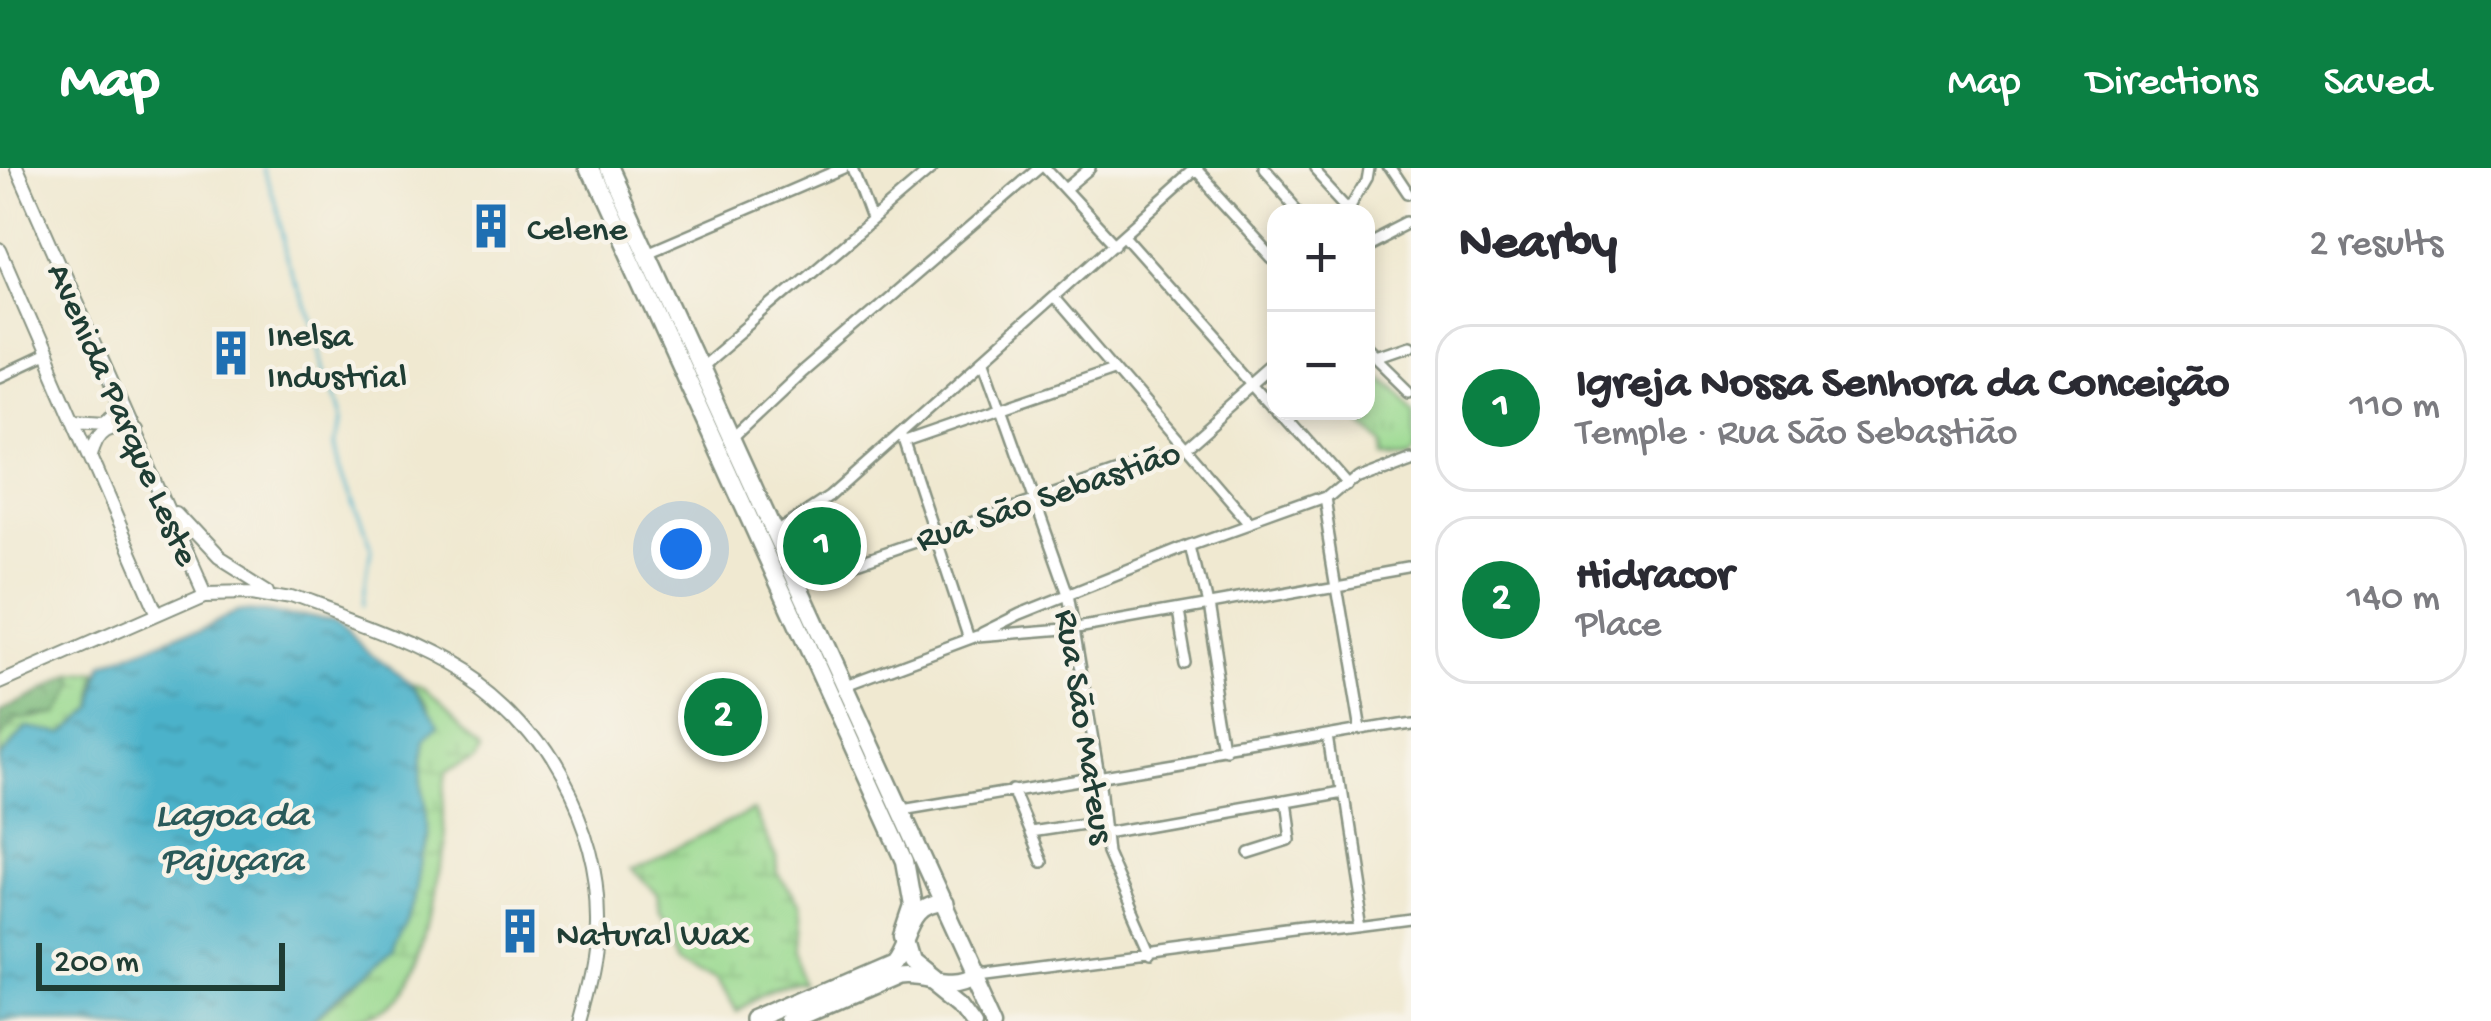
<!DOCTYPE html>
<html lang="en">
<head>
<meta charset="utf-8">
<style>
	:root { --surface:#fff; --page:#f2f2f3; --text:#2b2b33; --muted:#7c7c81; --line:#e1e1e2; --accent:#0b8043 }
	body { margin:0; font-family:"Gochi Hand",sans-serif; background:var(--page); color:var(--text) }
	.controls { position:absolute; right:36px; top:36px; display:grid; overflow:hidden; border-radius:24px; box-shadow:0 6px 18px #0003 }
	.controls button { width:108px; height:108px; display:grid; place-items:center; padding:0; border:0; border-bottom:3px solid var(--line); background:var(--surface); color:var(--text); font:60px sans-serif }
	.scale { position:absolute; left:36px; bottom:30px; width:249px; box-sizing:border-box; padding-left:12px; border:6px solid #1f3d34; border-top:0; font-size:33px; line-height:42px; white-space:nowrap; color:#1f3d34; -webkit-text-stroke:9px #f7f3e8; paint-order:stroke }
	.you { position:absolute; left:681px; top:381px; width:42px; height:42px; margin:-30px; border:9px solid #fff; border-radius:50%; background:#1a73e8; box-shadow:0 0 0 18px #1a73e833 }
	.badge { display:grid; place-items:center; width:78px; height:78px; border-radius:50%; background:var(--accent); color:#fff; font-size:39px; font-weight:700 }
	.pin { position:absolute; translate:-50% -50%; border:6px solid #fff; box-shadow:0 3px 12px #0006 }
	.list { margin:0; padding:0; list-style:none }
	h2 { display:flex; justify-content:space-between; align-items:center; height:156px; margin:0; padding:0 48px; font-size:51px }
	h2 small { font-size:39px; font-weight:400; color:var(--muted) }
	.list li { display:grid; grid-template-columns:78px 1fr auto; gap:36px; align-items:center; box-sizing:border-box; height:168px; margin:0 24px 24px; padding:0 24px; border:3px solid var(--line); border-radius:36px }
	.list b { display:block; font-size:45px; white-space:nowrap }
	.list p { margin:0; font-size:39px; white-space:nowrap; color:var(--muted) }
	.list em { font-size:39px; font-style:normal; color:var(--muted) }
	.map { position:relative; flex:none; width:1411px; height:853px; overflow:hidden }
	header { display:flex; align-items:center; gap:72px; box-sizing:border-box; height:168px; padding:0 60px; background:var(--accent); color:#fff }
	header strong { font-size:57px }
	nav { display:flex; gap:66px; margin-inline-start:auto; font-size:42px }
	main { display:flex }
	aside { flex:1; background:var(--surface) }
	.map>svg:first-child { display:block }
</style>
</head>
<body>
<header>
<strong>Map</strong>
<nav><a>Map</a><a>Directions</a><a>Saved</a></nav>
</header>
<main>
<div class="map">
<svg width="1411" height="853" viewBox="0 0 1411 853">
	<defs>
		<pattern id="forest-crowns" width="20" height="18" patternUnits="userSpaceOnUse" patternTransform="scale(3)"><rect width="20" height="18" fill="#7ab97a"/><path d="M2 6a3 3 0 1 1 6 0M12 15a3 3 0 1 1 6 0" fill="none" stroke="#639865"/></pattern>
		<pattern id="wetland-marsh" width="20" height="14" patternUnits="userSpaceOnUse" patternTransform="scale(3)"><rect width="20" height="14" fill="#99d98f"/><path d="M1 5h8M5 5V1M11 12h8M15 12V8" fill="none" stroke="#83bb7c"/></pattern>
		<pattern id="park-tufts" width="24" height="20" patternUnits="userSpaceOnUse" patternTransform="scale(3)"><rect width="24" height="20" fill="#99d98f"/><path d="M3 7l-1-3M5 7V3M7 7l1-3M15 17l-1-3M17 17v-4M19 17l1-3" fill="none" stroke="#83bb7c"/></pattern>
		<pattern id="water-ripples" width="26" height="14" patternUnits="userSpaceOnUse" patternTransform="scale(3)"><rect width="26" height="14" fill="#4bb2ca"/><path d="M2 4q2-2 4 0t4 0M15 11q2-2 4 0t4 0" fill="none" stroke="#3e92a5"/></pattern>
	</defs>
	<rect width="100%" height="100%" fill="#f7f3e8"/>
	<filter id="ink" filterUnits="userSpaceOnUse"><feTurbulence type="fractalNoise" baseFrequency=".00833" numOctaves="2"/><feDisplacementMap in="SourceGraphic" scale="24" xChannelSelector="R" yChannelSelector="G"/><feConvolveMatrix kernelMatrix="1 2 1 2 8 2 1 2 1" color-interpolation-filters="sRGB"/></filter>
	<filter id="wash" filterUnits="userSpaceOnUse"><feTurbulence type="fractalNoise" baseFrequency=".004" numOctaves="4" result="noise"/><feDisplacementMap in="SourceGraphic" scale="48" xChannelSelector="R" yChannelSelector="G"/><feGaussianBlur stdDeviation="2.7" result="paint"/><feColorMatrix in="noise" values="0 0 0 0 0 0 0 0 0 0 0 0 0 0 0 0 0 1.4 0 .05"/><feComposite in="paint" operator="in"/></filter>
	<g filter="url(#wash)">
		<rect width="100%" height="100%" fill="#f0e9d1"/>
		<path fill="url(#forest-crowns)" stroke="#4c7b57" stroke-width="3" d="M74,508L77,518L58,546L34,547L0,572V545Z"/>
		<path fill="url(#wetland-marsh)" stroke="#5c8b62" stroke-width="3" d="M99,505L95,541L64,566L27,560L0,591V572L16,552L58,546L76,518L74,508Z
			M410,512L426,519L489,567L484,579L449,601C432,657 440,838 364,853C350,853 332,853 318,853L358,824L409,752L423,661L420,599L430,537Z
			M753,643L776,690L777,705L800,736L804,784L817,815H806L739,846L719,813L681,791L671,763L661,749L659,730L634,699Z"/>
		<path fill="url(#park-tufts)" stroke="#5c8b62" stroke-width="3" d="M1366,194L1411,236V272L1402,279L1376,278V268L1353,243H1366Z"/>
		<path fill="url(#water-ripples)" stroke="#35787f" stroke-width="3" d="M238,440L277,444L332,458L410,512L441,557L424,574L420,599L423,661L416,710L409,752L394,791L318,853H0V591L27,560L64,566L95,541L104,497Z"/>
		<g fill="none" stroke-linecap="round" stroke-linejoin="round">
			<path stroke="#4bb2ca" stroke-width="3" d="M267,0L332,257L328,283L370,390L362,441"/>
		</g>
	</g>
	<g filter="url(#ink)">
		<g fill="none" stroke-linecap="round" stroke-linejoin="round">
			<g stroke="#889382" stroke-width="14">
				<path id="minor" d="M852,0L871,51
					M1045,0L1115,76
					M1258,0L1298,45
					M1315,0L1354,42
					M1391,0L1411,30
					M1197,1L1276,87
					M1065,21L1090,0
					M1353,43L1371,12L1373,0
					M1124,67L1276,238
					M1366,80L1411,57
					M645,85L843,0
					M1054,130L1249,357
					M1366,181L1411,225
					M985,192L1068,426L1099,607L1107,685L1151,785
					M1379,194L1411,183
					M697,201L933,0
					M0,209L47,187
					M1281,243L1343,314
					M732,270L801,205L1039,0
					M903,271L969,471
					M905,273L1113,201
					M1323,330L1362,564
					M776,364L829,329L1198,0
					M1192,377L1206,437L1230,588
					M797,415L1184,281L1276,200
					M1177,443L1186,494
					M982,465L1020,446L1192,377L1323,330L1352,305L1411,283
					M843,518L977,468L1077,460L1411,401
					M1329,570L1358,756
					M1012,622L1042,694
					M902,642L1411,556
					M1030,664L1103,653
					M1105,665L1336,624
					M1243,681L1284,668L1279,634
					M978,805L1411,749"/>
			</g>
			<g stroke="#889382" stroke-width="16">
				<path id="tertiary" d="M17,0L205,425
					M0,82L157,443
					M76,252L106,254L116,244L118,231
					M91,288C97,262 110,253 135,263
					M175,344L218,390L269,422
					M0,515L205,425L252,424L292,431C349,452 410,472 461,504C543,556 599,656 598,753C598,787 589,820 580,853"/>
			</g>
			<g stroke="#889382" stroke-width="20">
				<path id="primary" d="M757,853L893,794C911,774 907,734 945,735
					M794,853L897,808C927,804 949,824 978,805"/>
			</g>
			<g stroke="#889382" stroke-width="21">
				<path id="trunk" d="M590,0L905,693L913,738L903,768L910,792L962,834L976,853
					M608,0L997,853"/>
			</g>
			<use href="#minor" stroke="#fff" stroke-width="9"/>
			<use href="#tertiary" stroke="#fff" stroke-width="12"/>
			<use href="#primary" stroke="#fff" stroke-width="15"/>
			<use href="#trunk" stroke="#fff" stroke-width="16"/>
		</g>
	</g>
	<defs>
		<g id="building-bare" transform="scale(3.6)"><path d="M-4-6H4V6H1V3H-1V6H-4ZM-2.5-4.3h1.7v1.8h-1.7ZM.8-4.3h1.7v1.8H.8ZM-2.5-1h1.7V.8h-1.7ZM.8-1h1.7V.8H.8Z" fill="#1f6fb2" stroke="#f7f3e8" stroke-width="2.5" paint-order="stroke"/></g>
	</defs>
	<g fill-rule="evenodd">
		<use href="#building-bare" x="491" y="58"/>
		<use href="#building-bare" x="231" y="185"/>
		<use href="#building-bare" x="520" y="763"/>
	</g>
	<g text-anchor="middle" stroke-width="9" stroke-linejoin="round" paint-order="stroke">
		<g font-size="36" fill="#1f3d34" stroke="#f7f3e8" text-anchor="start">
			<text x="527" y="71">Celene</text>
			<text x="267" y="177">Inelsa<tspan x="267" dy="41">Industrial</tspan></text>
			<text x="556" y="776">Natural Wax</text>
		</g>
		<g font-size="36" fill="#1f3d34" stroke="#f7f3e8">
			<text transform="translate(126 245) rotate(66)" y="13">Avenida Parque Leste</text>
			<text transform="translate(1047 325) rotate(-19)" y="13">Rua São Sebastião</text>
			<text transform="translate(1088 558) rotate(81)" y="13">Rua São Mateus</text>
		</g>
		<g font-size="39" font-style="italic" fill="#2a5a5a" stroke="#f7f3e8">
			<text x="232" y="657">Lagoa da<tspan x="232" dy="45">Pajuçara</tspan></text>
		</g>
	</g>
</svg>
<div class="controls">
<button>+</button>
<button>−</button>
</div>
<div class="scale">200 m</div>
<div class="you"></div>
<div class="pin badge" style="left:822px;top:378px">1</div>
<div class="pin badge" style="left:723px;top:549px">2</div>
</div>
<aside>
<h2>Nearby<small>2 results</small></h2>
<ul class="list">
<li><span class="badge">1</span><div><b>Igreja Nossa Senhora da Conceição</b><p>Temple · Rua São Sebastião</p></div><em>110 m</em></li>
<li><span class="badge">2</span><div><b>Hidracor</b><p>Place</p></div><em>140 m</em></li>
</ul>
</aside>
</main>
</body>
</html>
